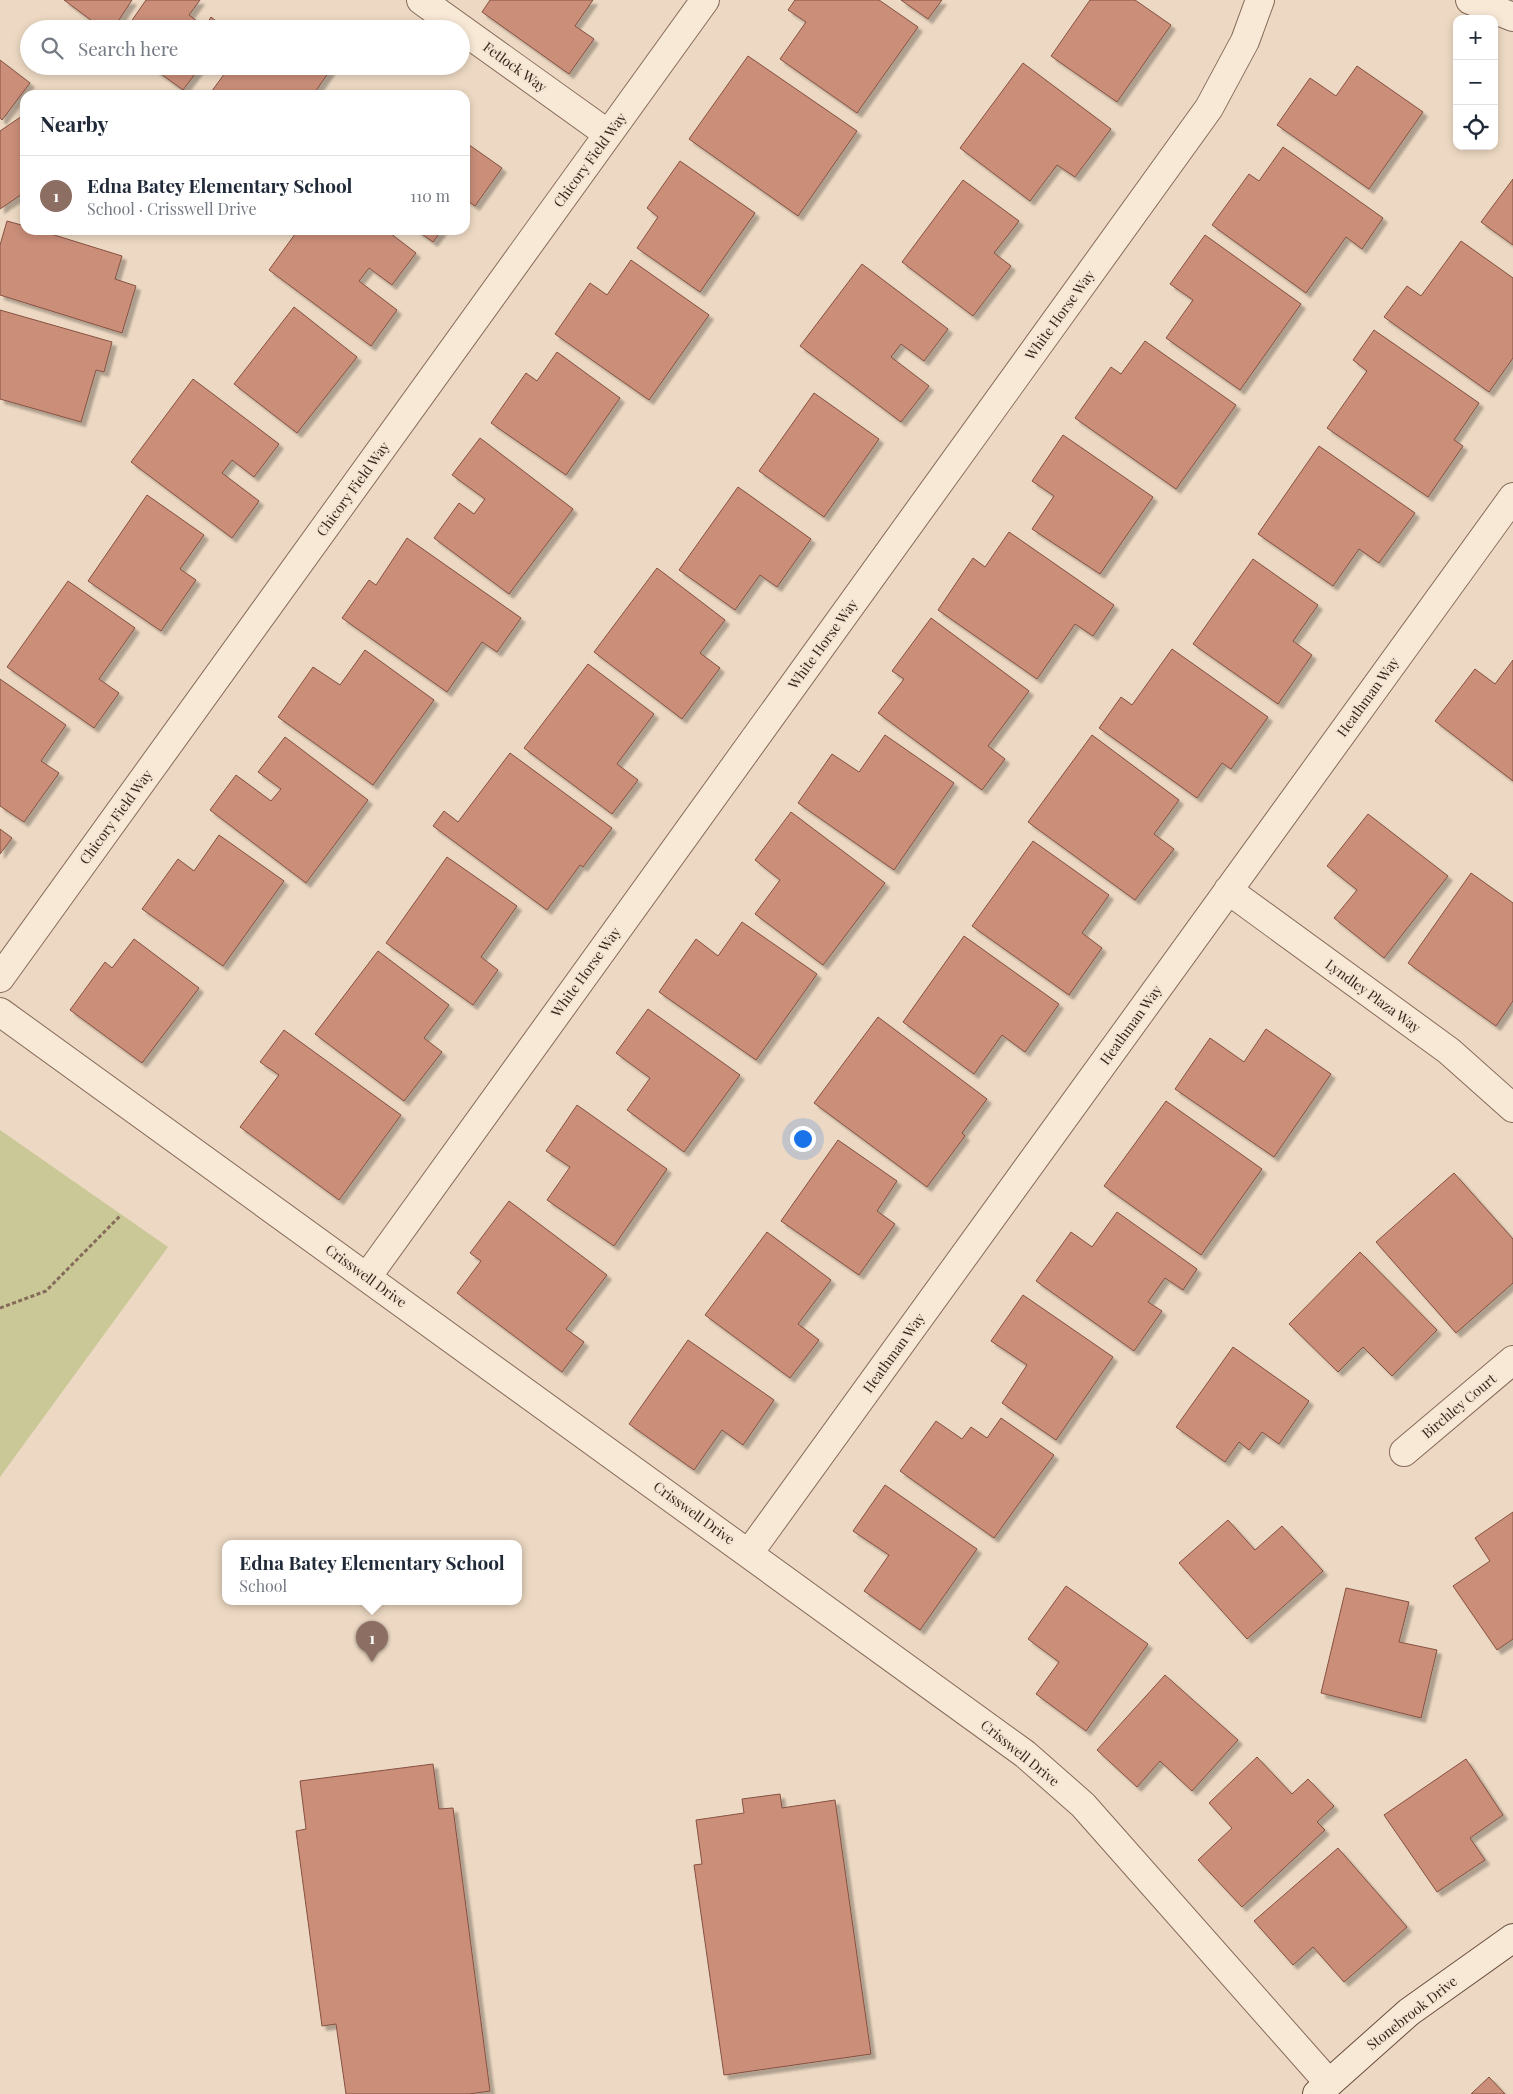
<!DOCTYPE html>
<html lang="en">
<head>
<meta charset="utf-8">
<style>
	:root { --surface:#fff; --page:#f2f2f3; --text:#1f2937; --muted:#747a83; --line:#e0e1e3; --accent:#942c3d }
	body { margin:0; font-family:"Playfair Display",serif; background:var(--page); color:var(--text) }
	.controls { position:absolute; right:15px; top:15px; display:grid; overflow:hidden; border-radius:10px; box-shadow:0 2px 8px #0003 }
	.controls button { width:45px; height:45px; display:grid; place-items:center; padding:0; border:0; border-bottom:1px solid var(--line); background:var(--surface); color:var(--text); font:25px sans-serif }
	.you { position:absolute; left:802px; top:1138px; width:18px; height:18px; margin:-12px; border:4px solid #fff; border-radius:50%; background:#1a73e8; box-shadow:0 0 0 8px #1a73e833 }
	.badge { display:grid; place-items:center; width:32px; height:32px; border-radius:50%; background:var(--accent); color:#fff; font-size:16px; font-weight:700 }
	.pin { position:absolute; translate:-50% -41px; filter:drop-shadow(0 1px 2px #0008) }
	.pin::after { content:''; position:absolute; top:26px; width:18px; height:15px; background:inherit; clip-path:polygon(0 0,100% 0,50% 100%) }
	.popup { position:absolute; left:222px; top:1540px; width:300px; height:65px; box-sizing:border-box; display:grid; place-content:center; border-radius:10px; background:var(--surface); filter:drop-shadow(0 1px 4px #0005); font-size:16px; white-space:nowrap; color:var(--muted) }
	.popup b { font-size:19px; color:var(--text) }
	.popup::after { content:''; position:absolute; left:50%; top:100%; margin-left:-10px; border:10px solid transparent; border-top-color:var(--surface) }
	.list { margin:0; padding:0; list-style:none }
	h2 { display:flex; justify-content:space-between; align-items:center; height:65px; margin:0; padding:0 20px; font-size:21px }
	h2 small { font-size:16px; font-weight:400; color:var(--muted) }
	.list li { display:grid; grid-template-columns:32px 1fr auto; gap:15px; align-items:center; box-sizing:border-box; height:80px; padding:0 20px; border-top:1px solid var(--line) }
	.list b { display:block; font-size:19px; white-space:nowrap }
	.list p { margin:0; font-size:16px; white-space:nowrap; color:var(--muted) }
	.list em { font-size:16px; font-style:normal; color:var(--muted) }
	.icon { flex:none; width:28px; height:28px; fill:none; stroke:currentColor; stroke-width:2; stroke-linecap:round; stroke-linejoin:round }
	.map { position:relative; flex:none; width:1513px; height:2094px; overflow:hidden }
	.search { position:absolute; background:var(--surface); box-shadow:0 2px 8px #0003; left:20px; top:20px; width:450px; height:55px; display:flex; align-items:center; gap:12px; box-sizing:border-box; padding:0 18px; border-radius:28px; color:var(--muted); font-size:19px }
	.panel { position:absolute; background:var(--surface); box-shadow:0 2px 8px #0003; left:20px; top:90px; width:450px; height:145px; border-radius:15px }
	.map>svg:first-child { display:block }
</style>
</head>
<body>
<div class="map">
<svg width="1513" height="2094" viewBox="0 0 1513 2094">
	<defs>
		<filter id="shadow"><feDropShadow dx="4.5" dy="4.5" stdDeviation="1" flood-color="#0004"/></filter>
	</defs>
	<rect width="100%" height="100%" fill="#edd9c3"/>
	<path fill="#cac897" d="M0,1130L168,1247L0,1477Z"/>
	<path fill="#ca8e79" stroke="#855141" filter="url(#shadow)" d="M64,0H132L113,29H103Z
		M146,0H200L189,15L205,27L211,17L226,29H126Z
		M490,0H593L575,26L594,39L569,74L482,12Z
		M795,0H879L918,27L857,113L780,59L806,22L788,10Z
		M901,0H942L928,19Z
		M1090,0H1135L1171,25L1117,102L1051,56Z
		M748,56L857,131L798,216L689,139Z
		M0,60L30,83L2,120L0,118Z
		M1023,63L1111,129L1075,177L1057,165L1030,201L960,148Z
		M150,66H201L183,90Z
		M230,66H333L313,95H209Z
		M1357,66L1423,112L1369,189L1277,125L1310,78L1336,96Z
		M25,114V192L0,209V131Z
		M465,142L502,168L475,206L465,199Z
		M1283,147L1383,218L1362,249L1346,237L1306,293L1212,225L1249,174L1259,181Z
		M680,161L755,213L700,292L637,248L658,217L647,208Z
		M1513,179V245L1481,222Z
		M963,180L1019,221L994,253L1011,266L973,316L902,262Z
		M7,221L25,226V230H38L122,256L115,279L136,286L122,333L0,295V245Z
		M298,230H386L416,253L392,285L369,268L359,281L397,310L371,346L269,270Z
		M416,230H442L433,242Z
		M1205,235L1301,304L1240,390L1166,338L1193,300L1170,284Z
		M1461,241L1513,278V358L1489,392L1384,317L1407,286L1421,296Z
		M631,260L709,315L649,400L555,334L590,283L607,295Z
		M862,264L948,329L924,361L901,344L891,357L929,386L901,422L800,346Z
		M294,307L357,357L297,433L234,384Z
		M0,310L112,342L104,372L96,370L81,422L0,399Z
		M1374,330L1479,403L1454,440L1463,446L1428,497L1327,428L1367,371L1353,360Z
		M1145,341L1236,405L1176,489L1075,418L1111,367L1121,374Z
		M557,352L620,398L566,475L491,423L526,373L537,381Z
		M193,379L279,444L254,477L232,460L222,473L259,501L232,538L131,462Z
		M814,393L879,439L824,517L759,471Z
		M1063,435L1153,497L1100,574L1032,529L1054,496L1032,481Z
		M480,438L573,509L509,594L434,538L459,503L474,514L485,499L452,475Z
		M1319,446L1415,513L1379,563L1359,549L1333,586L1258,534Z
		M738,487L811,539L777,587L760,575L735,610L679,570Z
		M147,495L204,535L180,569L196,580L161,631L88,581Z
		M1009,532L1114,605L1093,636L1075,624L1037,679L938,610L973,558L985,567Z
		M407,538L521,618L497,652L482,642L447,692L342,618L369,580L376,585Z
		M1253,559L1318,605L1293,641L1312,655L1278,704L1193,644Z
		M657,568L725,620L700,653L720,668L682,719L594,652Z
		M68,581L135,628L99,679L119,693L94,728L7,667Z
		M931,618L1029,691L988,746L1005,759L982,790L878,713L904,679L892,671Z
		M1172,649L1268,717L1231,769L1222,763L1197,798L1099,728L1121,697L1132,705Z
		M365,650L434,700L373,785L278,717L313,667L340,685Z
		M1513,660V781L1435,721L1475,669L1495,684Z
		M588,664L654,714L617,764L638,780L612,814L524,748Z
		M0,679L66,725L41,761L59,773L24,822L0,806Z
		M885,735L954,783L894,870L798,803L832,754L859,772Z
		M1092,735L1179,800L1154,834L1174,849L1135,900L1028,822Z
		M285,737L368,800L306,883L210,810L236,775L271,801L281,789L258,772Z
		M510,753L612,828L583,867L580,865L547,910L433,826L444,811L458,822Z
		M791,812L885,883L823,965L755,914L780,880L755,860Z
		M1368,814L1448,876L1384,958L1334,918L1357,890L1327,866Z
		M0,829L12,838L0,854Z
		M219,835L284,881L223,966L142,909L178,859L194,871Z
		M1033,841L1109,895L1082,933L1102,948L1069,995L972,926Z
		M447,857L517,906L481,957L498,970L473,1005L386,943Z
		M1471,873L1513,903V1001L1496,1026L1408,963Z
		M742,922L817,974L756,1060L659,992L696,939L718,956Z
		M964,936L1059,1004L1025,1052L1002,1035L974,1074L903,1022Z
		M134,939L199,988L142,1063L70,1010L105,962L112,968Z
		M378,951L449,1005L424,1038L442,1052L404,1101L315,1034Z
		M648,1009L740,1075L684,1152L627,1110L650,1078L616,1053Z
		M878,1017L987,1099L962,1133L965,1136L927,1187L814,1103Z
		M1266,1029L1331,1074L1274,1157L1175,1089L1210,1038L1244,1062Z
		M284,1030L401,1115L339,1200L240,1127L279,1075L260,1062Z
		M1166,1101L1262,1169L1201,1255L1104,1186Z
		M577,1105L667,1169L614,1246L547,1200L570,1167L546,1151Z
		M838,1140L897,1181L877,1211L895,1224L859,1275L781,1221Z
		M1454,1173L1513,1239V1283L1456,1333L1376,1242Z
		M509,1201L607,1275L566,1329L584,1342L562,1372L457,1293L481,1261L470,1253Z
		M1117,1212L1197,1269L1183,1290L1165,1278L1148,1302L1162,1311L1134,1351L1036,1281L1071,1232L1092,1247Z
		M767,1232L831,1280L798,1324L819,1340L790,1378L705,1315Z
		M1360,1252L1437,1330L1392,1376L1363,1347L1338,1372L1289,1324Z
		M1023,1295L1113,1357L1056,1440L1002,1403L1027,1365L991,1341Z
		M688,1340L774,1400L743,1445L722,1430L694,1470L629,1424Z
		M1233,1347L1309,1401L1279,1444L1262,1432L1249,1450L1239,1442L1225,1462L1176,1427Z
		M1001,1418L1054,1455L994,1538L900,1471L936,1421L962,1439L971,1427L987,1438Z
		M885,1485L977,1549L920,1630L864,1591L889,1555L853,1531Z
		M1513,1512V1639L1497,1650L1453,1586L1490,1561L1475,1538Z
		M1228,1520L1255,1550L1282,1526L1323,1571L1247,1639L1179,1563Z
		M1066,1586L1148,1644L1086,1731L1036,1694L1059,1662L1028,1639Z
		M1346,1588L1409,1602L1399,1642L1437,1650L1421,1718L1321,1693Z
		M1165,1675L1238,1740L1192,1791L1160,1761L1137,1787L1097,1750Z
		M1257,1757L1292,1794L1308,1779L1334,1806L1317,1822L1325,1830L1242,1907L1198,1860L1232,1828L1209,1803Z
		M1466,1759L1503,1815L1470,1838L1485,1860L1437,1892L1384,1815Z
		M433,1764L439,1809L453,1808L490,2091L469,2094H346L336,2024L322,2026L296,1831L306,1829L300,1781Z
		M780,1794L782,1808L835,1800L871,2054L724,2075L694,1865L702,1864L696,1820L744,1813L742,1799Z
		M1338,1848L1407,1927L1344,1982L1313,1947L1293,1965L1254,1921Z
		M1489,2077L1505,2094H1471Z"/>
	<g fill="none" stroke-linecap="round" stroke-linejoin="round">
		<g stroke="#866b5a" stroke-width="30">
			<path id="street" d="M421,0L608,134
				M1470,0L1513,17
				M1228,890L1449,1051L1513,1108
				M0,978L705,0
				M0,1012L1025,1754L1083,1805L1328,2082
				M367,1277L1209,108L1245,41L1260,0
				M1404,1452L1513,1360
				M749,1553L1513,497"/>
		</g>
		<g stroke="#684c3d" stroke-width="30">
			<path id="secondary" d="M1317,2094L1409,2012L1513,1938"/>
		</g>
		<path stroke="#866b5a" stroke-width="3" stroke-dasharray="4 2.5" stroke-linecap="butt" d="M0,1308L46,1291L121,1215"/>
		<use href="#street" stroke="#f8e8d6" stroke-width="28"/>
		<use href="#secondary" stroke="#f8e8d6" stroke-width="28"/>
	</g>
	<g text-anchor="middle" stroke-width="4" stroke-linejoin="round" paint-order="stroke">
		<g font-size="14" fill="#36261e" stroke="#f4e5d2">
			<text transform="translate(515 67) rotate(36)" y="5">Fetlock Way</text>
			<text transform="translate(590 160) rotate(-54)" y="5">Chicory Field Way</text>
			<text transform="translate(1060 315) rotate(-54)" y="5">White Horse Way</text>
			<text transform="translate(353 489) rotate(-54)" y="5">Chicory Field Way</text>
			<text transform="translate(823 644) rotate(-54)" y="5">White Horse Way</text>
			<text transform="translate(1368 697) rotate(-54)" y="5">Heathman Way</text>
			<text transform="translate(116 817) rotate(-54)" y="5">Chicory Field Way</text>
			<text transform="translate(586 972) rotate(-54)" y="5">White Horse Way</text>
			<text transform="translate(1373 996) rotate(36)" y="5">Lyndley Plaza Way</text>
			<text transform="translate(1131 1025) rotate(-54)" y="5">Heathman Way</text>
			<text transform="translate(366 1276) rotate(36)" y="5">Crisswell Drive</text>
			<text transform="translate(894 1353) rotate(-54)" y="5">Heathman Way</text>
			<text transform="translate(1459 1406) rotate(-40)" y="5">Birchley Court</text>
			<text transform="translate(694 1513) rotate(36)" y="5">Crisswell Drive</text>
			<text transform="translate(1020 1753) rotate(39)" y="5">Crisswell Drive</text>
			<text transform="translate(1412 2013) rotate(-38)" y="5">Stonebrook Drive</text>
		</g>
	</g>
</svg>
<div class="controls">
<button>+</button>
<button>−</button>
<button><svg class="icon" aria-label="locate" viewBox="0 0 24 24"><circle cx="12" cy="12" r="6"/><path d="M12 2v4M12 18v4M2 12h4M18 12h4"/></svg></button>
</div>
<div class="you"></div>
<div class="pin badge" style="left:372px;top:1662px;background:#8d6e63">1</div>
<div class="popup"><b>Edna Batey Elementary School</b>School</div>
<div class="search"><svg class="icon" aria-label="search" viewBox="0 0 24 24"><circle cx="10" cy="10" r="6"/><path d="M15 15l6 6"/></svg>Search here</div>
<section class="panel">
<h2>Nearby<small></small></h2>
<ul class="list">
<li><span class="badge" style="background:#8d6e63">1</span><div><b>Edna Batey Elementary School</b><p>School · Crisswell Drive</p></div><em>110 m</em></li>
</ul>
</section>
</div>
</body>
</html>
